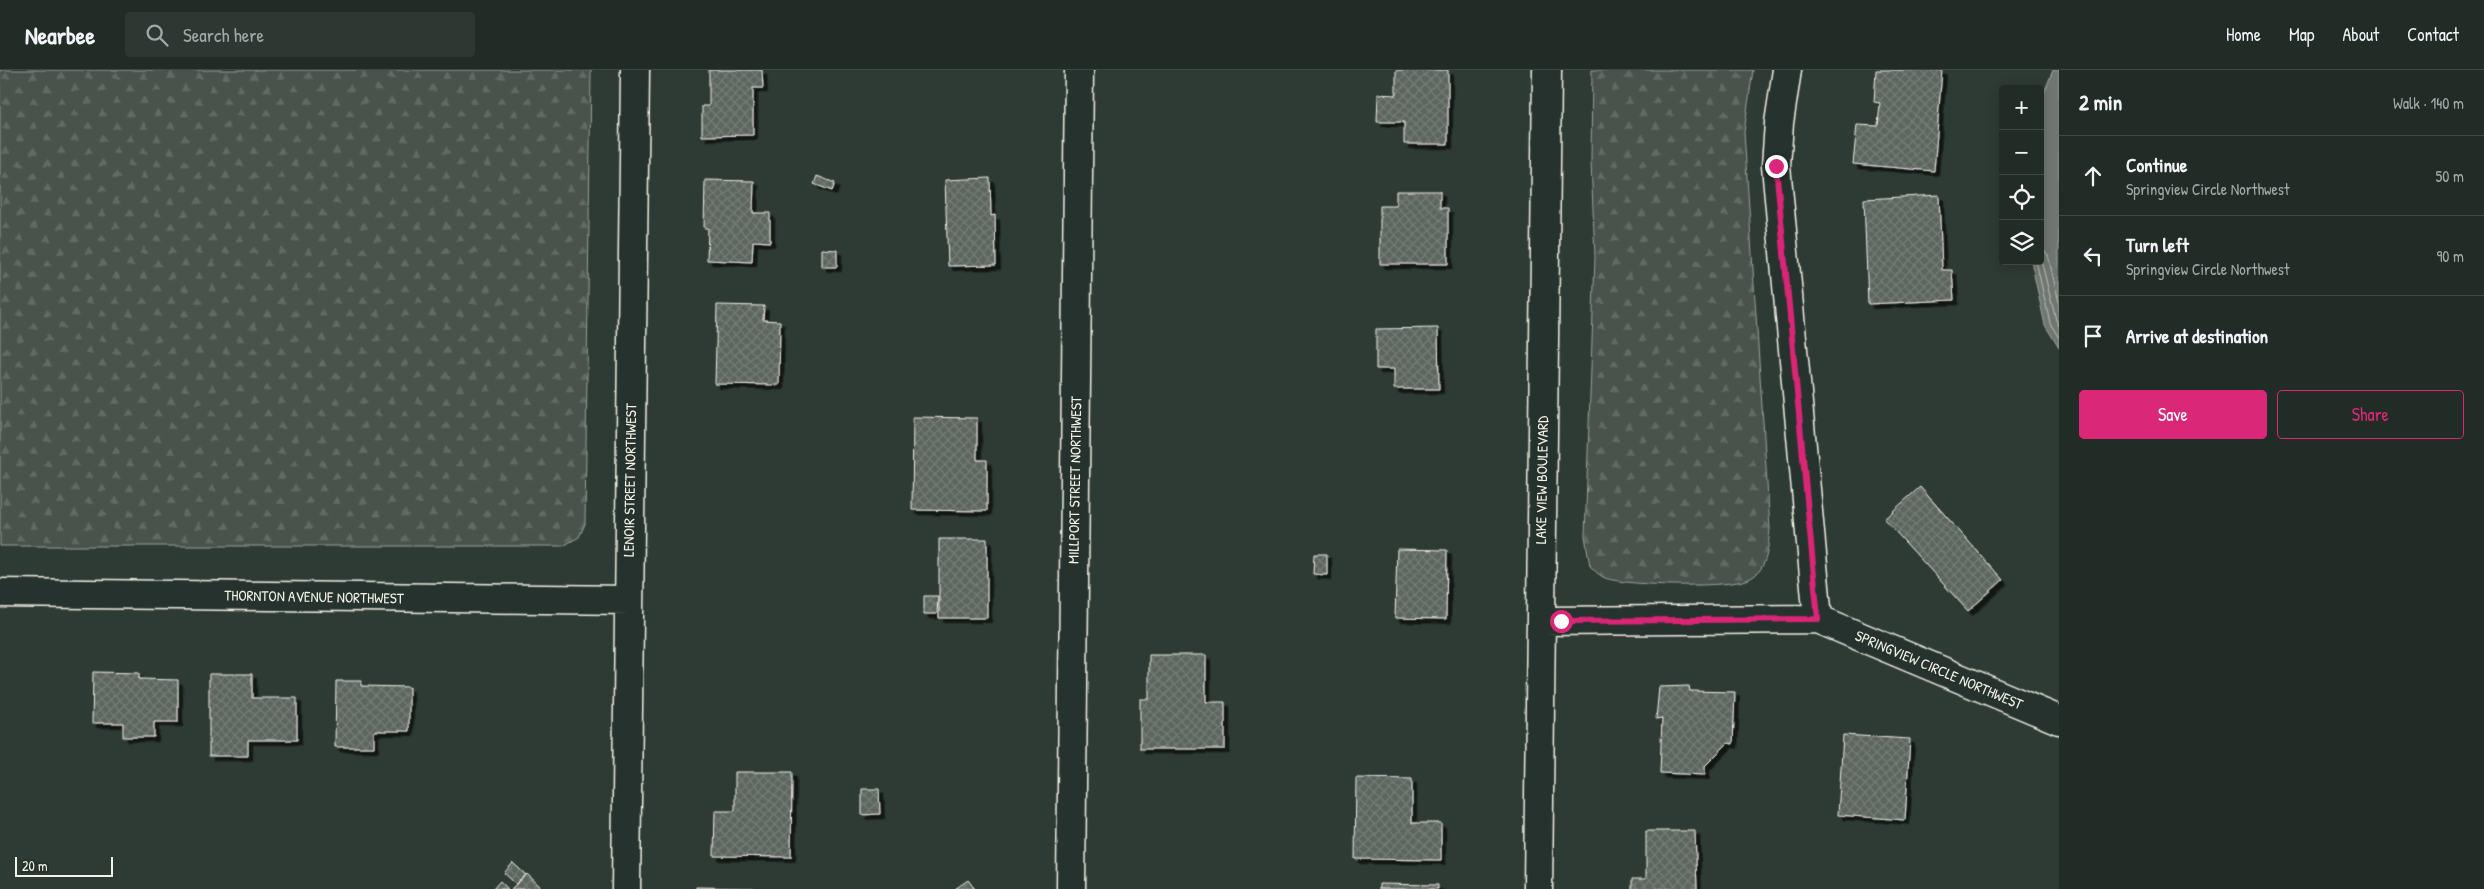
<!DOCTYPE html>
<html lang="en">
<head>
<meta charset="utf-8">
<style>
	:root { --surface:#222c27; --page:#2e3833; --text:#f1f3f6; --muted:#a2a7a7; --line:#3f4844; --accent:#db2777 }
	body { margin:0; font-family:"Patrick Hand",sans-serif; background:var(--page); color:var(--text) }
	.controls { position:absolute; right:15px; top:15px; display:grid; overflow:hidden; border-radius:5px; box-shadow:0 2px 12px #0003 }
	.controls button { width:45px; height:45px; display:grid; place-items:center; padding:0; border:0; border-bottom:1px solid var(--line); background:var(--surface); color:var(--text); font:25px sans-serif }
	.scale { position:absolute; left:15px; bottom:12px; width:98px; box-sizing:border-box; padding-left:5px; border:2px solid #f4f1e8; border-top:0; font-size:14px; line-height:18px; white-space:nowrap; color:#f4f1e8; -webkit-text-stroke:4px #26332d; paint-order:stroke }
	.stop { position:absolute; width:15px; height:15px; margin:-11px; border:4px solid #db2777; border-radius:50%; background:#fff }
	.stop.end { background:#db2777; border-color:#fff; box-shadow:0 1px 5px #0008 }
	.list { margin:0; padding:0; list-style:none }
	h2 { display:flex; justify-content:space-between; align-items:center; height:65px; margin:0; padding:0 20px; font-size:21px }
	h2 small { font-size:16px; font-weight:400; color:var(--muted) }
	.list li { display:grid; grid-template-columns:32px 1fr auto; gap:15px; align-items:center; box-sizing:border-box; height:80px; padding:0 20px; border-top:1px solid var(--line) }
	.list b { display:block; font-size:19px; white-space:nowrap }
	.list p { margin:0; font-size:16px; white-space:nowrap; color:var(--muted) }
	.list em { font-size:16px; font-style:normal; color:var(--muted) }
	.actions { display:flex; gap:10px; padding:15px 20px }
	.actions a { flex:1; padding:11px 0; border:1px solid var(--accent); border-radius:5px; text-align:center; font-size:18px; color:var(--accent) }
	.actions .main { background:var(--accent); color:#fff }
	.icon { flex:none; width:28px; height:28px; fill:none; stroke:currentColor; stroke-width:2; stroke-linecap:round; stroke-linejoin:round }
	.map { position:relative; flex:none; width:2059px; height:819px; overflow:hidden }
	header { display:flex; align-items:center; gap:30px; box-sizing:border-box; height:70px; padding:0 25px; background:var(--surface); border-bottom:1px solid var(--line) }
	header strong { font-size:24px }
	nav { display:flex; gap:28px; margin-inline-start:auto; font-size:18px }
	.search { width:350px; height:45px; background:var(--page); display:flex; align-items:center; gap:12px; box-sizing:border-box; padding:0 18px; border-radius:5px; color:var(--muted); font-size:19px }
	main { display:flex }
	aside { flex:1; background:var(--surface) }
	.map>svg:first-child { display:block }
</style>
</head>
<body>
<header>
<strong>Nearbee</strong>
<div class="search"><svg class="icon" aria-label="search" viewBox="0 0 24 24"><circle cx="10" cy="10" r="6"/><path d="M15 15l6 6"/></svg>Search here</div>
<nav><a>Home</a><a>Map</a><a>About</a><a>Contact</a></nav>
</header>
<main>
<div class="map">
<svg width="2059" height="819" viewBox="0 0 2059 819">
	<defs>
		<pattern id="forest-firs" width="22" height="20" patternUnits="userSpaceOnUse" patternTransform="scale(1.25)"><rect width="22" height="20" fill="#48524c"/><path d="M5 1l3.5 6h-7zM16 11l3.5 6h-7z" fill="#636b66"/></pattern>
		<pattern id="building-cross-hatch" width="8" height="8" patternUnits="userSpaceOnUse" patternTransform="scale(1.25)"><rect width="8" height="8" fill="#5c655e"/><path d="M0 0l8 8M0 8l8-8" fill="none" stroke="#747c75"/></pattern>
		<filter id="shadow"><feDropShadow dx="4.5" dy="4.5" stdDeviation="0" flood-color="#0009"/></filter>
	</defs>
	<rect width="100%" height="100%" fill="#2e3b34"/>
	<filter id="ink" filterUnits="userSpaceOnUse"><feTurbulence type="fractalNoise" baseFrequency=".02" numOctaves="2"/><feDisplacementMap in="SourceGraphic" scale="10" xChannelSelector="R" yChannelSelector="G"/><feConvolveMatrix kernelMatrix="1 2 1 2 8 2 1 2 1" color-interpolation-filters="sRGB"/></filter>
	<g filter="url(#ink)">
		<path fill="url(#forest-firs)" stroke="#9ea29a" d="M0,0H591L585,454L579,467L563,476H0Z
			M1592,0H1753L1744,62L1770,459C1768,476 1768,498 1751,508C1733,519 1627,516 1605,508C1600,506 1594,500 1590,496L1585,466L1595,187L1591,92Z"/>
		<path fill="#6f7770" stroke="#a4a8a0" d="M2053,0H2059V278L2045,255L2031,191H2040V33Z"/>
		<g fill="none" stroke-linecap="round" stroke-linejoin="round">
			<path stroke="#bfc0b8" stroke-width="1" d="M2040,176L2048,185L2059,232
				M2040,186L2056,250L2059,256
				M2036,191L2050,253L2059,268"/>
		</g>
		<path fill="url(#building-cross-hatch)" stroke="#f4f1e8" filter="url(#shadow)" d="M709,0H762L763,18H753V65L702,66V36H709Z
			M1396,0H1448V74H1404V52H1377L1378,24L1396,25Z
			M1876,0H1942L1934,101L1853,94L1857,55L1878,56L1880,33L1874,32Z
			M817,106L835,113L832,121L814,114Z
			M990,108L991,146L995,145L996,195L948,196L945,110Z
			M705,110L754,111L753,143H770V172L753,171L752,192L707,190L708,158H704Z
			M1396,121H1440V138H1448V194H1380V136H1396Z
			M1939,125L1942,200H1952L1954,230L1868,234L1864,129Z
			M822,179L837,180V197H822Z
			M717,235L764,236L763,250L780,251L779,315L715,314Z
			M1438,258L1439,319H1394V299H1376V259Z
			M913,347L977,348V390H987V441L912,440Z
			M1920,417L2003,510L1968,541L1884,449Z
			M939,469H987V548H939Z
			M1397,479L1447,480L1446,549L1395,548Z
			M1314,484H1327V505L1313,504Z
			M924,526H938L937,544H924Z
			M1149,585H1206V632H1225V679H1140V629H1149Z
			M93,602L139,603V609L178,610V652H154V667H123V653H92Z
			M209,604H252V628H297V670H248V686H209Z
			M336,611H361V616L409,617V661H374V677H335Z
			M1689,616L1690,621L1735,622L1733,674L1728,673L1705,696V705L1660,703L1662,648L1656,649L1659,617Z
			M1843,665L1910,669L1905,750L1838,745Z
			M735,702H792L791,787L714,786L715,741H735Z
			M1356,708L1412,709V753H1441V790L1355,789Z
			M862,719H879L880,744L862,745Z
			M1646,761H1695L1697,819H1632V809H1646Z
			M513,793L526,805L516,814L504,803Z
			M527,804L543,819H511L526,805Z
			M968,810L975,819H955Z
			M500,811L508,819H493Z
			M1379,814L1438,815V819H1379Z
			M696,817L754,818V819H696Z"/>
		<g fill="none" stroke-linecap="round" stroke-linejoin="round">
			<g stroke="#f4f1e8" stroke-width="31">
				<path id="minor" d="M1787,0L1779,53L1776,96L1818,549
					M0,523L629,530
					M1541,551L1818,549L2059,650
					M626,819L635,0
					M1071,819L1079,0
					M1538,819L1547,0"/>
			</g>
			<use href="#minor" stroke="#26332d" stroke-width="28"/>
		</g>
	</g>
	<g fill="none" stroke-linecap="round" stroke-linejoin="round" filter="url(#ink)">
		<path stroke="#db2777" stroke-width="6" d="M1561,551L1818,549L1776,96"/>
	</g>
	<g text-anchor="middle" stroke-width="4" stroke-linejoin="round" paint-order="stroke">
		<g font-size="15" fill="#f4f1e8" stroke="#26332d">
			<text transform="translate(630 410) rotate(-89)" y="5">LENOIR STREET NORTHWEST</text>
			<text transform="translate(1075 410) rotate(-89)" y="5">MILLPORT STREET NORTHWEST</text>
			<text transform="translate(1542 410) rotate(-89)" y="5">LAKE VIEW BOULEVARD</text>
			<text transform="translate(314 527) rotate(1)" y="5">THORNTON AVENUE NORTHWEST</text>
			<text transform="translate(1939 600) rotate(23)" y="5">SPRINGVIEW CIRCLE NORTHWEST</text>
		</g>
	</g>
</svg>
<div class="controls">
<button>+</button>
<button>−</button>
<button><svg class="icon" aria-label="locate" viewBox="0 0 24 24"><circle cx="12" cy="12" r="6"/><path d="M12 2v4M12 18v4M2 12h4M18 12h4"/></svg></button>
<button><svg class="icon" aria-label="layers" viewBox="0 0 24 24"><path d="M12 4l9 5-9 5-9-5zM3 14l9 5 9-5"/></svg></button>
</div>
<div class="scale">20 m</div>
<div class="stop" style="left:1561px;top:551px"></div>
<div class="stop end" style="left:1776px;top:96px"></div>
</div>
<aside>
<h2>2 min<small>Walk · 140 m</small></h2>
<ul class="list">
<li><svg class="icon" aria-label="ahead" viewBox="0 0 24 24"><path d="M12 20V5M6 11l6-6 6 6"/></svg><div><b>Continue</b><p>Springview Circle Northwest</p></div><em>50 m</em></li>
<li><svg class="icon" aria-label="left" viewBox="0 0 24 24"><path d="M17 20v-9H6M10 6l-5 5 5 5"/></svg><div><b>Turn left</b><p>Springview Circle Northwest</p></div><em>90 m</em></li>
<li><svg class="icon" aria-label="arrive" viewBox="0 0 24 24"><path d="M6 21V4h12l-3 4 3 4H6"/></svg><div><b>Arrive at destination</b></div></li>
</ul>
<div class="actions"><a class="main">Save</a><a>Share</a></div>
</aside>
</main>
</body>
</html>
